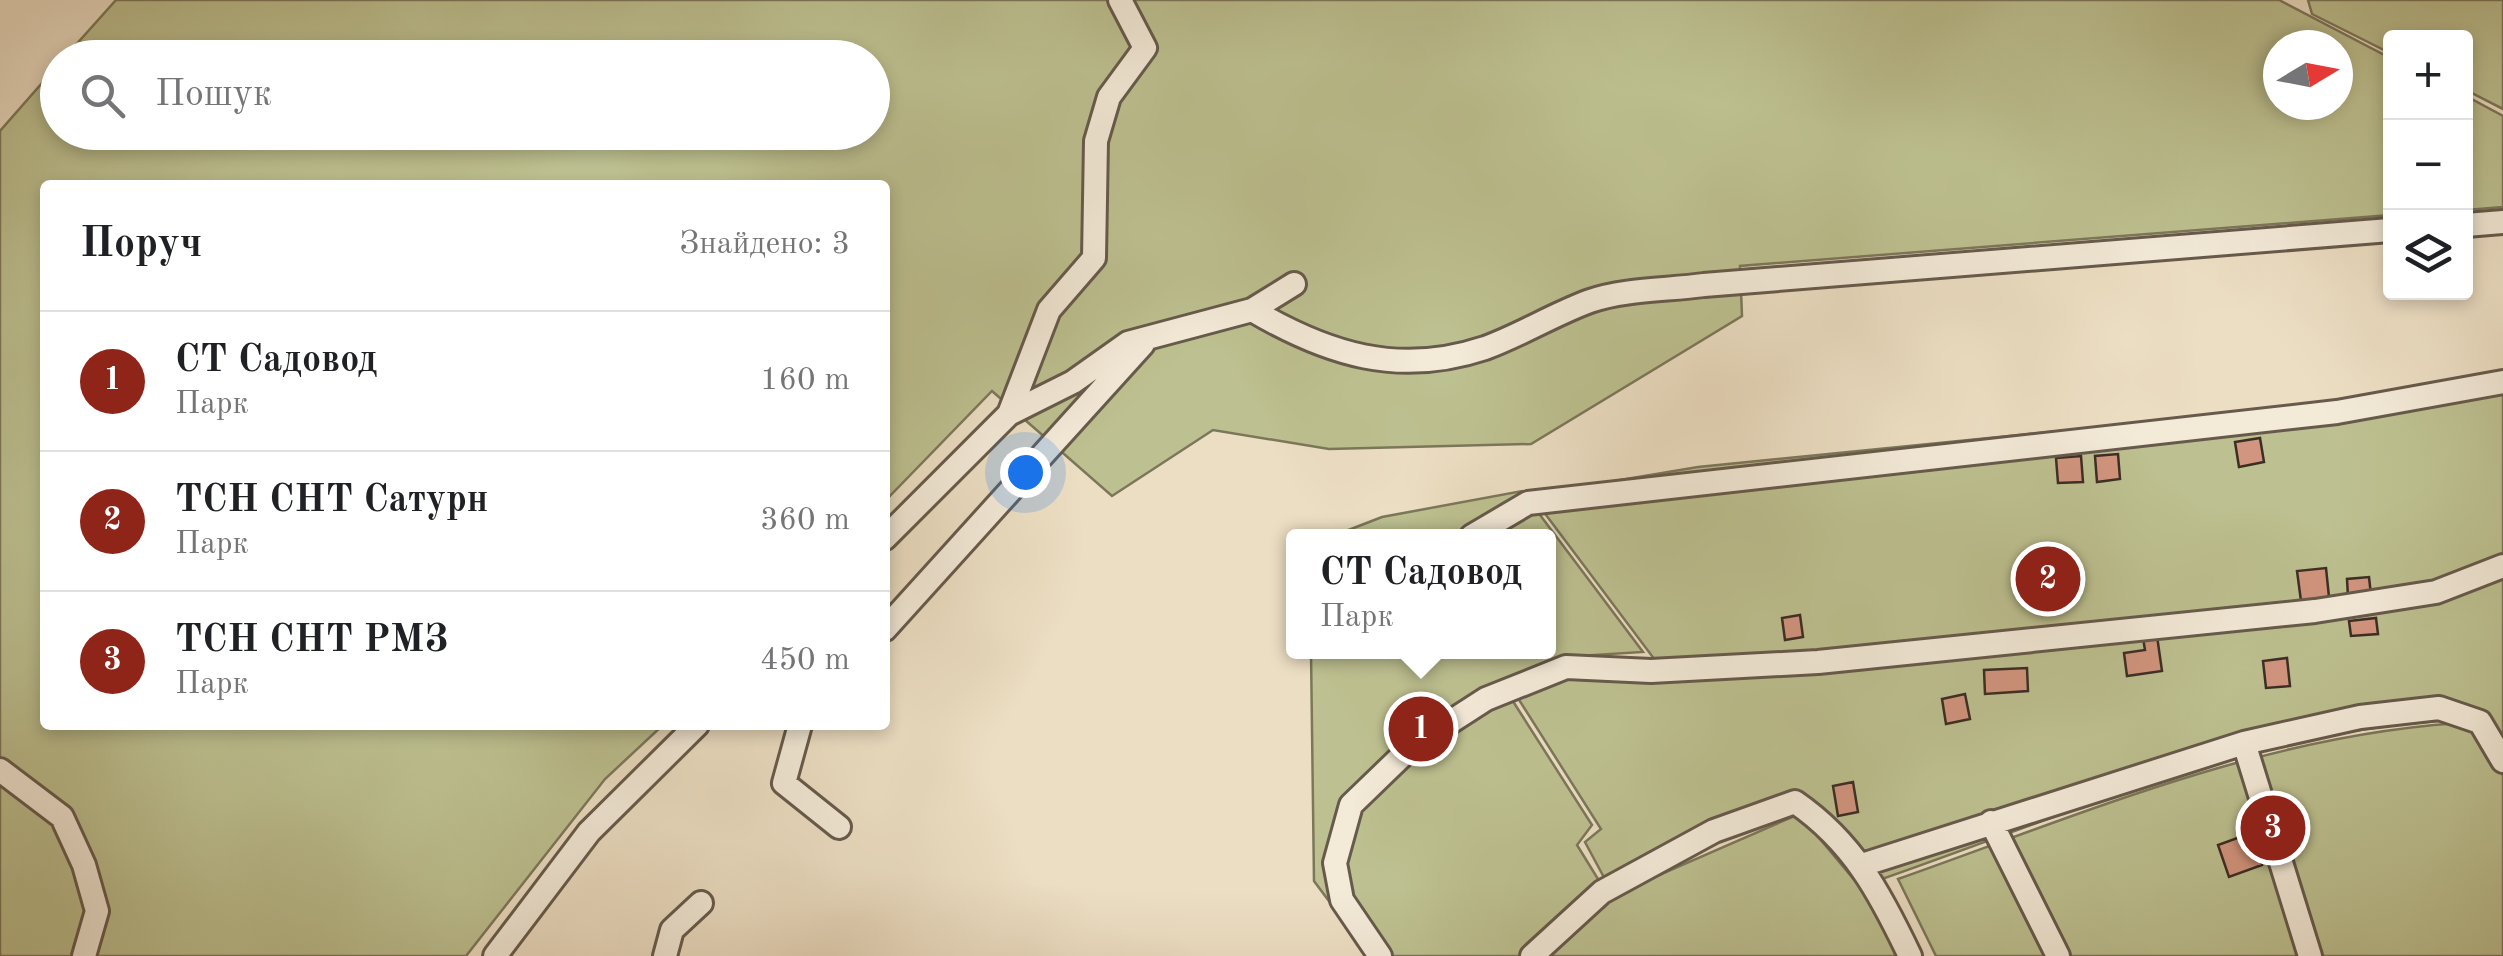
<!DOCTYPE html>
<html lang="uk">
<head>
<meta charset="utf-8">
<style>
	:root { --surface:#fff; --page:#f6f6f6; --text:#202124; --muted:#757577; --line:#e0e0e0; --accent:#8f2418 }
	body { margin:0; font-family:"Old Standard TT",serif; background:var(--page); color:var(--text) }
	.controls { position:absolute; right:30px; top:30px; display:grid; overflow:hidden; border-radius:10px; box-shadow:0 5px 15px #0003 }
	.controls button { width:90px; height:90px; display:grid; place-items:center; padding:0; border:0; border-bottom:2px solid var(--line); background:var(--surface); color:var(--text); font:50px sans-serif }
	.compass { position:absolute; left:2263px; top:30px; width:90px; height:90px; border-radius:50%; background:var(--surface); box-shadow:0 5px 15px #0003; rotate:80deg }
	.you { position:absolute; left:1025px; top:472px; width:35px; height:35px; margin:-25px; border:8px solid #fff; border-radius:50%; background:#1a73e8; box-shadow:0 0 0 15px #1a73e833 }
	.badge { display:grid; place-items:center; width:65px; height:65px; border-radius:50%; background:var(--accent); color:#fff; font-size:32px; font-weight:700 }
	.pin { position:absolute; translate:-50% -50%; border:5px solid #fff; box-shadow:0 2px 10px #0006 }
	.popup { position:absolute; left:1286px; top:529px; width:270px; height:130px; box-sizing:border-box; display:grid; place-content:center; border-radius:10px; background:var(--surface); filter:drop-shadow(0 2px 8px #0005); font-size:32px; white-space:nowrap; color:var(--muted) }
	.popup b { font-size:38px; color:var(--text) }
	.popup::after { content:''; position:absolute; left:50%; top:100%; margin-left:-20px; border:20px solid transparent; border-top-color:var(--surface) }
	.list { margin:0; padding:0; list-style:none }
	h2 { display:flex; justify-content:space-between; align-items:center; height:130px; margin:0; padding:0 40px; font-size:42px }
	h2 small { font-size:32px; font-weight:400; color:var(--muted) }
	.list li { display:grid; grid-template-columns:65px 1fr auto; gap:30px; align-items:center; box-sizing:border-box; height:140px; padding:0 40px; border-top:2px solid var(--line) }
	.list b { display:block; font-size:38px; white-space:nowrap }
	.list p { margin:0; font-size:32px; white-space:nowrap; color:var(--muted) }
	.list em { font-size:32px; font-style:normal; color:var(--muted) }
	.icon { flex:none; width:55px; height:55px; fill:none; stroke:currentColor; stroke-width:2; stroke-linecap:round; stroke-linejoin:round }
	.map { position:relative; flex:none; width:2503px; height:956px; overflow:hidden }
	.search { position:absolute; background:var(--surface); box-shadow:0 5px 15px #0003; left:40px; top:40px; width:850px; height:110px; display:flex; align-items:center; gap:25px; box-sizing:border-box; padding:0 35px; border-radius:55px; color:var(--muted); font-size:38px }
	.panel { position:absolute; background:var(--surface); box-shadow:0 5px 15px #0003; left:40px; top:180px; width:850px; height:550px; border-radius:10px }
	.map>svg:first-child { display:block }
</style>
</head>
<body>
<div class="map">
<svg width="2503" height="956" viewBox="0 0 2503 956">
	<rect width="100%" height="100%" fill="#ecdec3"/>
	<filter id="stains"><feTurbulence type="fractalNoise" baseFrequency=".002" numOctaves="4"/><feColorMatrix values="0 0 0 0 .2 0 0 0 0 .09 0 0 0 0 .02 0 0 0 .5 -.17"/></filter>
	<radialGradient id="worn" r=".72"><stop offset=".6" stop-color="#630" stop-opacity="0"/><stop offset="1" stop-color="#630" stop-opacity=".3"/></radialGradient>
	<path fill="#bdc090" stroke="#7c775a" stroke-width="2.5" fill-rule="evenodd" d="M116,0H2279L2390,58V215L1740,266L1742,316L1531,444L1329,449L1213,430L1112,496L992,391L885,501V185H45V725H663L605,779L466,956H0V131L57,66L58,132H872V58L65,57ZM2278,45H2338V105H2278Z
		M2308,0H2503V109L2466,90V38H2390V53L2312,14Z
		M2466,96L2503,116V207L2466,210Z
		M2503,370V758L2485,719C2275,721 2075,812 1879,880L1796,799L1607,883L1585,842L1601,829L1509,684L1658,664L1531,495L1698,467L2331,404Z
		M1522,491L1643,652L1562,657L1500,681L1592,825L1577,845L1609,897L1799,814L1918,956H1370L1314,881L1311,652H1548V536H1333L1382,517Z
		M2480,722L2503,776V956H1936L1898,879C2088,812 2276,730 2480,722Z"/>
	<path fill="#d2957f" stroke="#3b2e25" stroke-width="2.5" d="M2260,438L2264,462L2239,467L2235,442Z
		M2118,454L2120,479L2097,482L2095,456Z
		M2081,456L2083,482L2058,483L2056,458Z
		M2326,568L2329,597L2301,601L2297,571Z
		M2369,577L2371,595L2348,597L2347,579Z
		M1800,615L1803,637L1785,640L1782,618Z
		M2376,618L2378,634L2351,636L2349,621Z
		M2157,636L2162,671L2127,676L2124,653L2145,650L2143,638Z
		M2287,658L2290,686L2266,688L2263,661Z
		M2027,668L2028,691L1985,694L1984,670Z
		M1965,694L1970,719L1946,724L1942,699Z
		M1853,782L1858,812L1838,816L1833,786Z
		M2251,833L2262,865L2229,877L2218,845Z"/>
	<g fill="none" stroke-linecap="round" stroke-linejoin="round">
		<g stroke="#675a4c" stroke-width="28">
			<path id="minor" d="M2466,225L2503,222
				M1252,310C1327,354 1398,377 1485,348C1521,335 1554,314 1590,301C1624,289 1668,290 1704,285L2390,230
				M1009,414L1049,310L1094,258L1096,141L1109,97L1145,48L1120,0
				M1472,536L1528,503L2337,412L2503,382
				M885,538L1009,414L1073,382L1128,343L1252,310L1294,284
				M885,629L1143,344
				M800,725L784,783L839,827
				M2244,743L2310,956
				M0,770L62,817L84,865L97,911L84,956
				M1991,822L2058,956
				M1862,865L2244,743L2360,717L2439,708L2480,722L2503,761
				M495,956L589,832L697,725
				M665,956L672,930L701,903
				M1380,956L1342,900L1335,863L1351,805L1410,748L1486,699L1566,667L1651,671L1818,662L2315,611L2436,592L2503,566
				M1532,956L1602,892L1714,831L1795,802C1853,842 1880,893 1910,956"/>
		</g>
		<use href="#minor" stroke="#f3ead8" stroke-width="22"/>
	</g>
	<rect width="100%" height="100%" filter="url(#stains)"/>
	<rect width="100%" height="100%" fill="url(#worn)"/>
</svg>
<div class="controls">
<button>+</button>
<button>−</button>
<button><svg class="icon" aria-label="layers" viewBox="0 0 24 24"><path d="M12 4l9 5-9 5-9-5zM3 14l9 5 9-5"/></svg></button>
</div>
<svg class="compass" viewBox="-18 -18 36 36"><path d="M0-13l5 13h-10z" fill="#e53935"/><path d="M0 13l5-13h-10z" fill="#757577"/></svg>
<div class="you"></div>
<div class="pin badge" style="left:1421px;top:729px">1</div>
<div class="popup"><b>СТ Садовод</b>Парк</div>
<div class="pin badge" style="left:2048px;top:579px">2</div>
<div class="pin badge" style="left:2273px;top:828px">3</div>
<div class="search"><svg class="icon" aria-label="search" viewBox="0 0 24 24"><circle cx="10" cy="10" r="6"/><path d="M15 15l6 6"/></svg>Пошук</div>
<section class="panel">
<h2>Поруч<small>Знайдено: 3</small></h2>
<ul class="list">
<li><span class="badge">1</span><div><b>СТ Садовод</b><p>Парк</p></div><em>160 m</em></li>
<li><span class="badge">2</span><div><b>ТСН СНТ Сатурн</b><p>Парк</p></div><em>360 m</em></li>
<li><span class="badge">3</span><div><b>ТСН СНТ РМЗ</b><p>Парк</p></div><em>450 m</em></li>
</ul>
</section>
</div>
</body>
</html>
